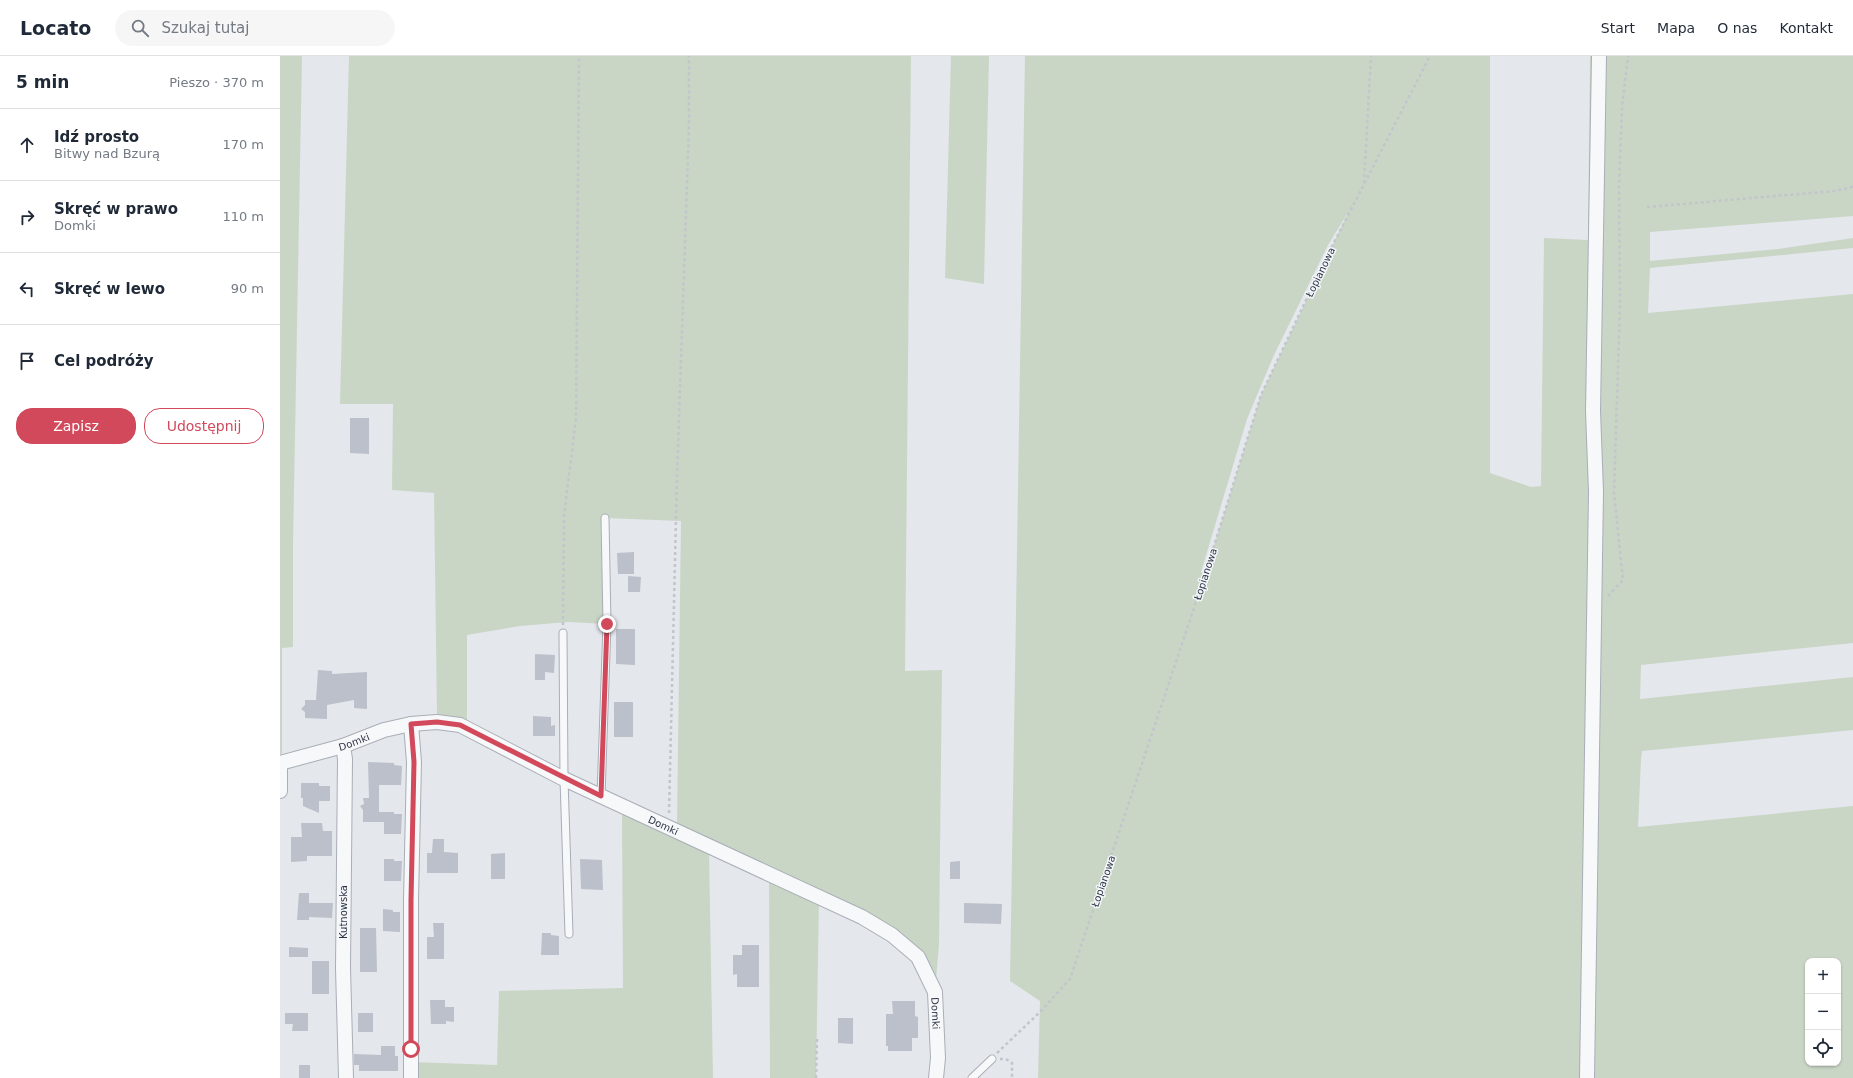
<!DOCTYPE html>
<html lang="pl">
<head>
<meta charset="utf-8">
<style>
	:root { --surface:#fff; --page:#f6f6f7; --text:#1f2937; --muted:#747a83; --line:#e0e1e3; --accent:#d1495b }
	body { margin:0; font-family:"DejaVu Sans",sans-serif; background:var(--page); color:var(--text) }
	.controls { position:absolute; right:12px; bottom:12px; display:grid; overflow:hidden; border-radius:8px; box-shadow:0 1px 3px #0004 }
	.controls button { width:36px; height:36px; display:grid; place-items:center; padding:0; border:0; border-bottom:1px solid var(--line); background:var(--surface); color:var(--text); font:20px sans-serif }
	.stop { position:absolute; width:12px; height:12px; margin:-9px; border:3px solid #d1495b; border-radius:50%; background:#fff }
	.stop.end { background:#d1495b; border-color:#fff; box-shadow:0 1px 4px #0008 }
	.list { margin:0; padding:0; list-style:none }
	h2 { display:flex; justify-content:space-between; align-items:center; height:52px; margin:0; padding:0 16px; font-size:17px }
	h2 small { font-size:13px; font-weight:400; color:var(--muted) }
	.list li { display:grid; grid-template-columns:26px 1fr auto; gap:12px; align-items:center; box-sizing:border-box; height:72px; padding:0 16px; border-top:1px solid var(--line) }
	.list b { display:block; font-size:15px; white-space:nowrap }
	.list p { margin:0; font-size:13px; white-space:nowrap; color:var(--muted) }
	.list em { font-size:13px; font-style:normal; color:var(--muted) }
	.actions { display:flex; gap:8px; padding:12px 16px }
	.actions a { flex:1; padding:9px 0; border:1px solid var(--accent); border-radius:16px; text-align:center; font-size:14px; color:var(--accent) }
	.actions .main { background:var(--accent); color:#fff }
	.icon { flex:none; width:22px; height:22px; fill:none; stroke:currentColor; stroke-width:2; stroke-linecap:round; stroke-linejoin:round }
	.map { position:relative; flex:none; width:1573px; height:1022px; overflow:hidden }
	header { display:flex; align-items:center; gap:24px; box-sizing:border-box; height:56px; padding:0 20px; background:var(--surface); border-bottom:1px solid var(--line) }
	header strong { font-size:19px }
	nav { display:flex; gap:22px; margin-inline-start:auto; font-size:14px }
	.search { width:280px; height:36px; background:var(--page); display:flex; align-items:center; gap:10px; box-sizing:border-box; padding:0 14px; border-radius:22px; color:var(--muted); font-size:15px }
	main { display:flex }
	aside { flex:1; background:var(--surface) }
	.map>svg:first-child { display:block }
</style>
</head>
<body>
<header>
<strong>Locato</strong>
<div class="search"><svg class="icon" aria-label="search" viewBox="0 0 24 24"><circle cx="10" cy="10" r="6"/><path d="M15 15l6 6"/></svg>Szukaj tutaj</div>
<nav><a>Start</a><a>Mapa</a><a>O nas</a><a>Kontakt</a></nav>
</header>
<main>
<aside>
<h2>5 min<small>Pieszo · 370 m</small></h2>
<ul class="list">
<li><svg class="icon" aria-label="ahead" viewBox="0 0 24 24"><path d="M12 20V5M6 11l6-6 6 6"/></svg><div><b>Idź prosto</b><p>Bitwy nad Bzurą</p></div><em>170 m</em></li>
<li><svg class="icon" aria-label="right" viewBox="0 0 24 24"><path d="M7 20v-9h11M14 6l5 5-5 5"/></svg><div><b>Skręć w prawo</b><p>Domki</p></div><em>110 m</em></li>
<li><svg class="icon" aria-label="left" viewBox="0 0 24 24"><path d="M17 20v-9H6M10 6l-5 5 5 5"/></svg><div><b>Skręć w lewo</b></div><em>90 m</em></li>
<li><svg class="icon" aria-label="arrive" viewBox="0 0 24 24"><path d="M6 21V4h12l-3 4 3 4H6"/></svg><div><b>Cel podróży</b></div></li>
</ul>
<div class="actions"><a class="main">Zapisz</a><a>Udostępnij</a></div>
</aside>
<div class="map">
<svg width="1573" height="1022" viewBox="0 0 1573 1022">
	<rect width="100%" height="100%" fill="#e4e7ec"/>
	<path fill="#c9d6c5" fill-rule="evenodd" d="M0,0H22L13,489V591L2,592V698H0Z
		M69,0H631L625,615L662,614L659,888L655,936L638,901L539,842L536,1022H490L489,827L429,797L433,1022H131V1006L217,1009L219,935L343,932L342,758L344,751L397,769L401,465L325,462L327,568L288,566L240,570L187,579V666L157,659L154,437L112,434L113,348H60Z
		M671,0H709L704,228L665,222Z
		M745,0H1210V417L1251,431L1261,430L1264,182L1308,184L1310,0H1573V160L1370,176V205L1498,193L1573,182V192L1370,212L1368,257L1573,238V587L1361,609L1360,643L1573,621V674L1362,695L1361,703L1358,771L1573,750V1022H758L760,945L730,925ZM1069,155L981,339L925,519L921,516L967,363L994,299L1048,189ZM1528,905H1558V1007H1528Z"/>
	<path fill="#bbc0ca" d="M70,362H89V398L70,397Z
		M354,496V518H338L337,497Z
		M348,520L361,521L360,536H348Z
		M336,573H355V609L336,608Z
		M255,598L275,599L274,617L265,616V624H255Z
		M38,614L52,615V618L87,616V653L74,652V644L47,649V663L25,662V656L21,653L25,649V644H36Z
		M334,646H353V681H334Z
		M253,660L271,661V670L275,669V680H253Z
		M88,706L114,707V709L122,710L121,729H99V756H114V758H122L121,778H104V766H83V754L80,750L84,748L83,742H89Z
		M21,727H39V730H50V745H39V757L23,750V742H21Z
		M21,767H42L43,775H52V800H27V805L11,806V781H22Z
		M153,783H164V796L178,797V817H147V797H152Z
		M225,797V823H211V798Z
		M104,803H114V805H122L121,825H104Z
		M300,803L322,804L323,834L301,833Z
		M680,805V823H670V806Z
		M19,837H29V847H53L52,862L29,861V864H17Z
		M684,847L722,848L721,868L684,867Z
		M103,853L113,854V856H120V876L103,875Z
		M153,867H164V903H147V881H154Z
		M80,872H96L97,916H80Z
		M262,877H271V879L279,880V899H261Z
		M462,889H479V931H457V918L453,919V899H462Z
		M9,891L28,892V901H9Z
		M32,905H49V938H32Z
		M150,944H165V951H174V966L166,965V968H151Z
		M612,945H635V960L638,961V982H632V995H608V990H606V958H613Z
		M5,957H28V975H12L13,968H5Z
		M78,957H93V976H78Z
		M558,962H573V988L558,987Z
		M101,990H115V1000H118V1015H79V1009H74V998L101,999Z
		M19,1009H30V1022H19Z"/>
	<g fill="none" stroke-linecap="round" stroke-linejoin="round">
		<g stroke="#a9aeb7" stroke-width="9">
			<path id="lane" d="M283,577L284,723L289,878
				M321,740L327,568L325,462
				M692,1022L712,1003"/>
		</g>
		<g stroke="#a9aeb7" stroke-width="16">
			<g id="street">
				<path d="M63,690L65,703L63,912L66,1022"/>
				<path id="s1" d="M0,707L63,690L104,674L131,668L157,666L180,669L284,723L582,861L612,879L638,901L655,936L658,1002L656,1022"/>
				<path d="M0,735V707"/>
				<path d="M131,1022V844L134,706L131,668"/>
				<path d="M1307,1022L1316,436L1313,355L1319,0"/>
			</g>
		</g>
		<path stroke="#c2c5cb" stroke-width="2.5" stroke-dasharray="3 3" stroke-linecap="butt" d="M1084,127L1091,0
			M1367,151L1554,135L1569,132L1573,130
			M1328,540L1343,524L1334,437L1340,248L1339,129L1342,51L1348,0
			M283,569L284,459L296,363L299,0
			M389,757L397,420L409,70V0
			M717,997L760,956L790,923L925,519L981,339L1045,204L1150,0
			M720,1003H726L732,1007V1022
			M536,1022L537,983"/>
		<use href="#lane" stroke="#f7f8fa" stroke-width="7"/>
		<use href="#street" stroke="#f7f8fa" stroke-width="14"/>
	</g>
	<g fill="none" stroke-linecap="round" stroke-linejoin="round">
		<path stroke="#d1495b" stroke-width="5" d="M131,993V844L134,706L131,668L157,666L180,669L321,740L327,568"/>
	</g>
	<g text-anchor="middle" stroke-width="3" stroke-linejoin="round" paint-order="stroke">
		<g font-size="10" fill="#2b3445" stroke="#f4f6f9">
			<text transform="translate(1040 216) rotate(-64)" y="4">Łopianowa</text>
			<text transform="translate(925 518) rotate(-72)" y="4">Łopianowa</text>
			<text dy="4" stroke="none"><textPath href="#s1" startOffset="77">Domki</textPath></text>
			<text dy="4" stroke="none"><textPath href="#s1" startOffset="413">Domki</textPath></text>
			<text transform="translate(823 825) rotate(-71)" y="4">Łopianowa</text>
			<text transform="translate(63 856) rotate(-90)" y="4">Kutnowska</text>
			<text dy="4" stroke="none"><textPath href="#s1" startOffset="761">Domki</textPath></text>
		</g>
	</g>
</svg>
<div class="controls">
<button>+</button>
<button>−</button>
<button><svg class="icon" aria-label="locate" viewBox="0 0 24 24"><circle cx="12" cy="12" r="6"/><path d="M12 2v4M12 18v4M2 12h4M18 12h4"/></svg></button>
</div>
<div class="stop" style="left:131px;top:993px"></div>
<div class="stop end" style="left:327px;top:568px"></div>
</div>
</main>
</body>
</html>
